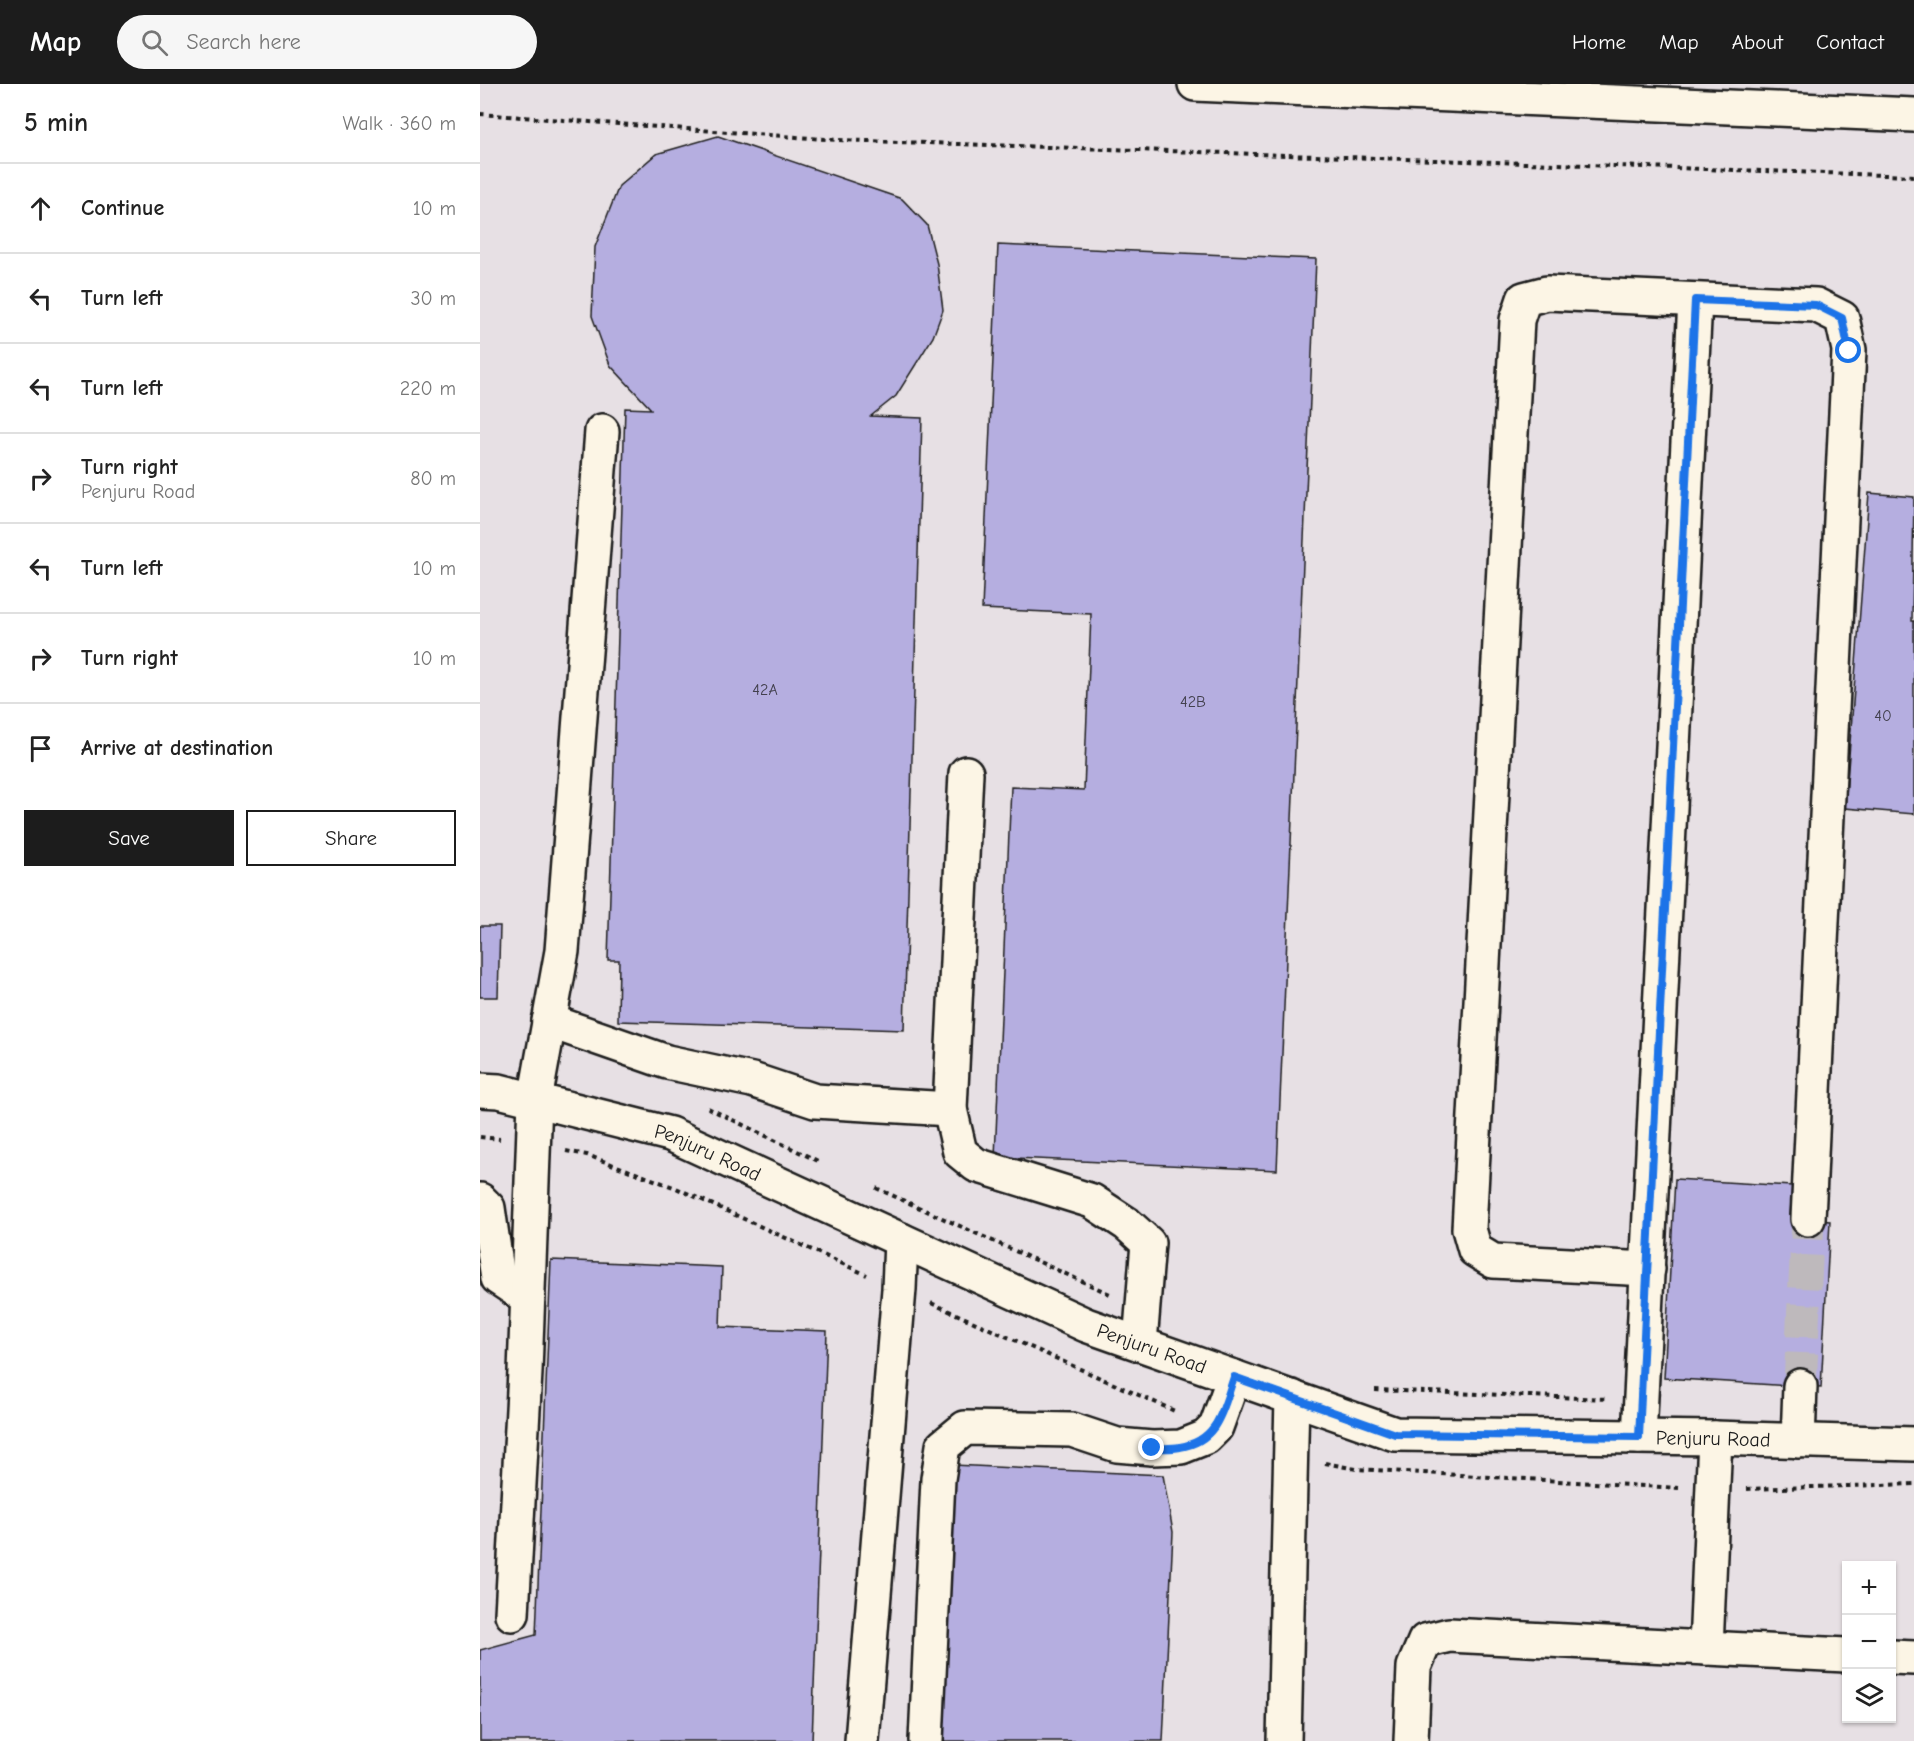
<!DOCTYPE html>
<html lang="en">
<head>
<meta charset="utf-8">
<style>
	:root { --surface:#fff; --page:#f6f6f6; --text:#222; --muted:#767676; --line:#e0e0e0; --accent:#1c1c1c }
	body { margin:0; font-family:"Comic Neue",sans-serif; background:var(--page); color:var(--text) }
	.controls { position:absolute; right:18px; bottom:18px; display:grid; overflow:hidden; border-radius:0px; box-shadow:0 2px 4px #0004 }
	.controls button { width:54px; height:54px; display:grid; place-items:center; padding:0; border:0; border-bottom:2px solid var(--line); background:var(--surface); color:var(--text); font:30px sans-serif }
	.stop { position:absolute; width:18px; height:18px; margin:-14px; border:4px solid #1a73e8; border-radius:50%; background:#fff }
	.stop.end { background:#1a73e8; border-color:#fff; box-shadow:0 2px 6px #0008 }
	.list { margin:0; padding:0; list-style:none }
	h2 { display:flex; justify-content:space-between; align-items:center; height:78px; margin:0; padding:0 24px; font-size:26px }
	h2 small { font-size:20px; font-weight:400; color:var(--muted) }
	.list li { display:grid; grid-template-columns:39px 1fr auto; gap:18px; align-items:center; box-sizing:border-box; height:90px; padding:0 24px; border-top:2px solid var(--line) }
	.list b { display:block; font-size:22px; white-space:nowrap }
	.list p { margin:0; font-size:20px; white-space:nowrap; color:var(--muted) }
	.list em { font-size:20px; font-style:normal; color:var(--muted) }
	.actions { display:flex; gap:12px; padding:18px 24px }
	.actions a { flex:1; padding:14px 0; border:2px solid var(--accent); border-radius:0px; text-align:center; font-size:21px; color:var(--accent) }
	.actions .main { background:var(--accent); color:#fff }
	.icon { flex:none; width:33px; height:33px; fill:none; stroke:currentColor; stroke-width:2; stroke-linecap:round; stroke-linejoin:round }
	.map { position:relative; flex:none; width:1434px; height:1657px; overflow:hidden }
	header { display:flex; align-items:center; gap:36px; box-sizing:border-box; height:84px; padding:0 30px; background:var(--accent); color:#fff }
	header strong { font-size:28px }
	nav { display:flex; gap:33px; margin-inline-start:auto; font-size:21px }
	.search { width:420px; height:54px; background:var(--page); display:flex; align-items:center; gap:15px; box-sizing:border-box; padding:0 21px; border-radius:33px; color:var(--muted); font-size:22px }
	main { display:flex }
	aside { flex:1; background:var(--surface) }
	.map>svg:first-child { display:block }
</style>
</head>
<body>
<header>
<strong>Map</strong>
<div class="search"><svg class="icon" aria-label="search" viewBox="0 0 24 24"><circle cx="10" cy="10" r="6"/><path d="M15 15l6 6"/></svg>Search here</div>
<nav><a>Home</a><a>Map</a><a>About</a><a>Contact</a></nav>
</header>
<main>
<aside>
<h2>5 min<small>Walk · 360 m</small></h2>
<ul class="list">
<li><svg class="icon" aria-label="ahead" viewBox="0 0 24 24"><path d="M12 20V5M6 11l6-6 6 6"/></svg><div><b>Continue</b></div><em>10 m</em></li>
<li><svg class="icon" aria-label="left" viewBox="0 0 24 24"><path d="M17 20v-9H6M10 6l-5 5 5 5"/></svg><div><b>Turn left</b></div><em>30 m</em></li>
<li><svg class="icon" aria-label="left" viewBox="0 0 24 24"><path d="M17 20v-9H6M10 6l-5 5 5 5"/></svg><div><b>Turn left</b></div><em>220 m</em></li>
<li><svg class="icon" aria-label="right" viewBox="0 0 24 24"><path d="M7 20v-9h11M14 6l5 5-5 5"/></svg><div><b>Turn right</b><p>Penjuru Road</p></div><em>80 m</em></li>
<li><svg class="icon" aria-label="left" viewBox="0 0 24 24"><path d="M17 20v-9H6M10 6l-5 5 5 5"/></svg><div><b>Turn left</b></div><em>10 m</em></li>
<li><svg class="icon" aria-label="right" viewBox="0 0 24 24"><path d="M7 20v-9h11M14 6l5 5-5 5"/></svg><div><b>Turn right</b></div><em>10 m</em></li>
<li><svg class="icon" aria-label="arrive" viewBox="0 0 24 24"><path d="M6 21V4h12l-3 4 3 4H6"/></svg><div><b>Arrive at destination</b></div></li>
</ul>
<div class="actions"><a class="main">Save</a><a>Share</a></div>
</aside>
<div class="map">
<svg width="1434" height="1657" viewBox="0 0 1434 1657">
	<rect width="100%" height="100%" fill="#e7e0e4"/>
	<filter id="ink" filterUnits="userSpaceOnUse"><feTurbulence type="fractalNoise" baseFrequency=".0167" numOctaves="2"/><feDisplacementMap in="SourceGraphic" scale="12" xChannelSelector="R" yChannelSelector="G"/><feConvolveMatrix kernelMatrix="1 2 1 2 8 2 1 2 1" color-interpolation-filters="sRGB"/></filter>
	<g filter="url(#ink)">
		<path fill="#b5aee0" stroke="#1c1c1c" stroke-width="1.5" d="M238,52L422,115L447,141L457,180L463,226L453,253L416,312L391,332L442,334L424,946L138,937L139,876H128L145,324L171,325L130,281L112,232L115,163L139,102L176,70Z
			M518,161L836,175L797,1086L515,1073L531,703L604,706L611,530L502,525Z
			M1389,409L1434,413L1432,537H1434V730L1365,724Z
			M0,842H20L18,913H0Z
			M1195,1095L1312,1102L1310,1134L1350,1137L1341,1304L1184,1294Z
			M71,1176L242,1183L240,1243L347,1247L332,1657H0V1566L56,1551Z
			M473,1381L683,1391L693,1448L683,1657H460Z"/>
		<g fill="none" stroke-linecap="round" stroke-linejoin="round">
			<path stroke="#beb9bc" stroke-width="33" stroke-dasharray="33 16" stroke-linecap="butt" d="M1320,1302L1328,1135"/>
			<g stroke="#1c1c1c" stroke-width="38">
				<g id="minor">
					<path d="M715,0L1434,31"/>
					<path d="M486,689L470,1025L480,1068L496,1081L612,1117L647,1140L668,1159L660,1259"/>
					<path d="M69,937L187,978L272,996L335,1017L470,1025"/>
					<path id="s1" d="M0,1006L19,1007L190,1050L606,1241L915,1350L1235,1354L1434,1360"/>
					<path d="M0,1116L8,1124L18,1194L48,1214"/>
					<path d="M1168,1185L1013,1177L995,1166L989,1145L1037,236L1044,215L1067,209L1336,221L1362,234L1369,266L1328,1135"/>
					<path d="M1159,1353L1215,216"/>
					<path d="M1318,1357L1320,1302"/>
					<path d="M32,1530L45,1288L55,1016L82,867L122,347"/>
					<path d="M1226,1564L1235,1354"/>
					<path d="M1412,1573L1434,1574"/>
					<path d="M382,1657L419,1205L421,1156"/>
					<path d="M446,1657L458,1395L463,1362L485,1344L592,1346L637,1361L672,1364L701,1363L726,1353L736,1343L754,1293"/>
					<path d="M804,1657L812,1313"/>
					<path d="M931,1657L934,1583L945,1557L969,1551L1366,1571"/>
				</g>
			</g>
			<path stroke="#1c1c1c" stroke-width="4" stroke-dasharray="4.5 4.5" stroke-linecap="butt" d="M0,30L358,56L1434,92
				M228,1024L340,1078
				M0,1053L20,1055
				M86,1067L107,1071L196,1104L387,1191
				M396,1104L630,1210
				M451,1219L697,1328
				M895,1306L1128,1315
				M845,1379L876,1385L1199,1404
				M1267,1405L1434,1400"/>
			<use href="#minor" stroke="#fcf5e5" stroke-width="33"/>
		</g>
	</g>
	<g fill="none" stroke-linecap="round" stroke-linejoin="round" filter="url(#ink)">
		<path stroke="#1a73e8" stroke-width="8" d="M672,1364C681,1364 691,1365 700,1363C739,1357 743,1324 754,1293L915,1350L1159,1353L1215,216L1336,221L1362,234L1369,267"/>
	</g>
	<g text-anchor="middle" stroke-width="4.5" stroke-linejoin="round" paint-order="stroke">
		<g font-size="16" fill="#42404d">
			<text x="285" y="611">42A</text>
			<text x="713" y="623">42B</text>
			<text x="1403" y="637">40</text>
		</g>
		<g font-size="20" fill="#1c1c1c" stroke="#fcf5e5">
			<text dy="7" stroke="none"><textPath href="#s1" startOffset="237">Penjuru Road</textPath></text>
			<text dy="7" stroke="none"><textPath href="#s1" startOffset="723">Penjuru Road</textPath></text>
			<text dy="7" stroke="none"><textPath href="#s1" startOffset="1299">Penjuru Road</textPath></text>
		</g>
	</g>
</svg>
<div class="controls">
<button>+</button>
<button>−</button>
<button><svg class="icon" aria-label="layers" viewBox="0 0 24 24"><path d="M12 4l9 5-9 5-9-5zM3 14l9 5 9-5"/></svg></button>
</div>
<div class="stop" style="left:1369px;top:267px"></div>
<div class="stop end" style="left:672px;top:1364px"></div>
</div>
</main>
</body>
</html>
